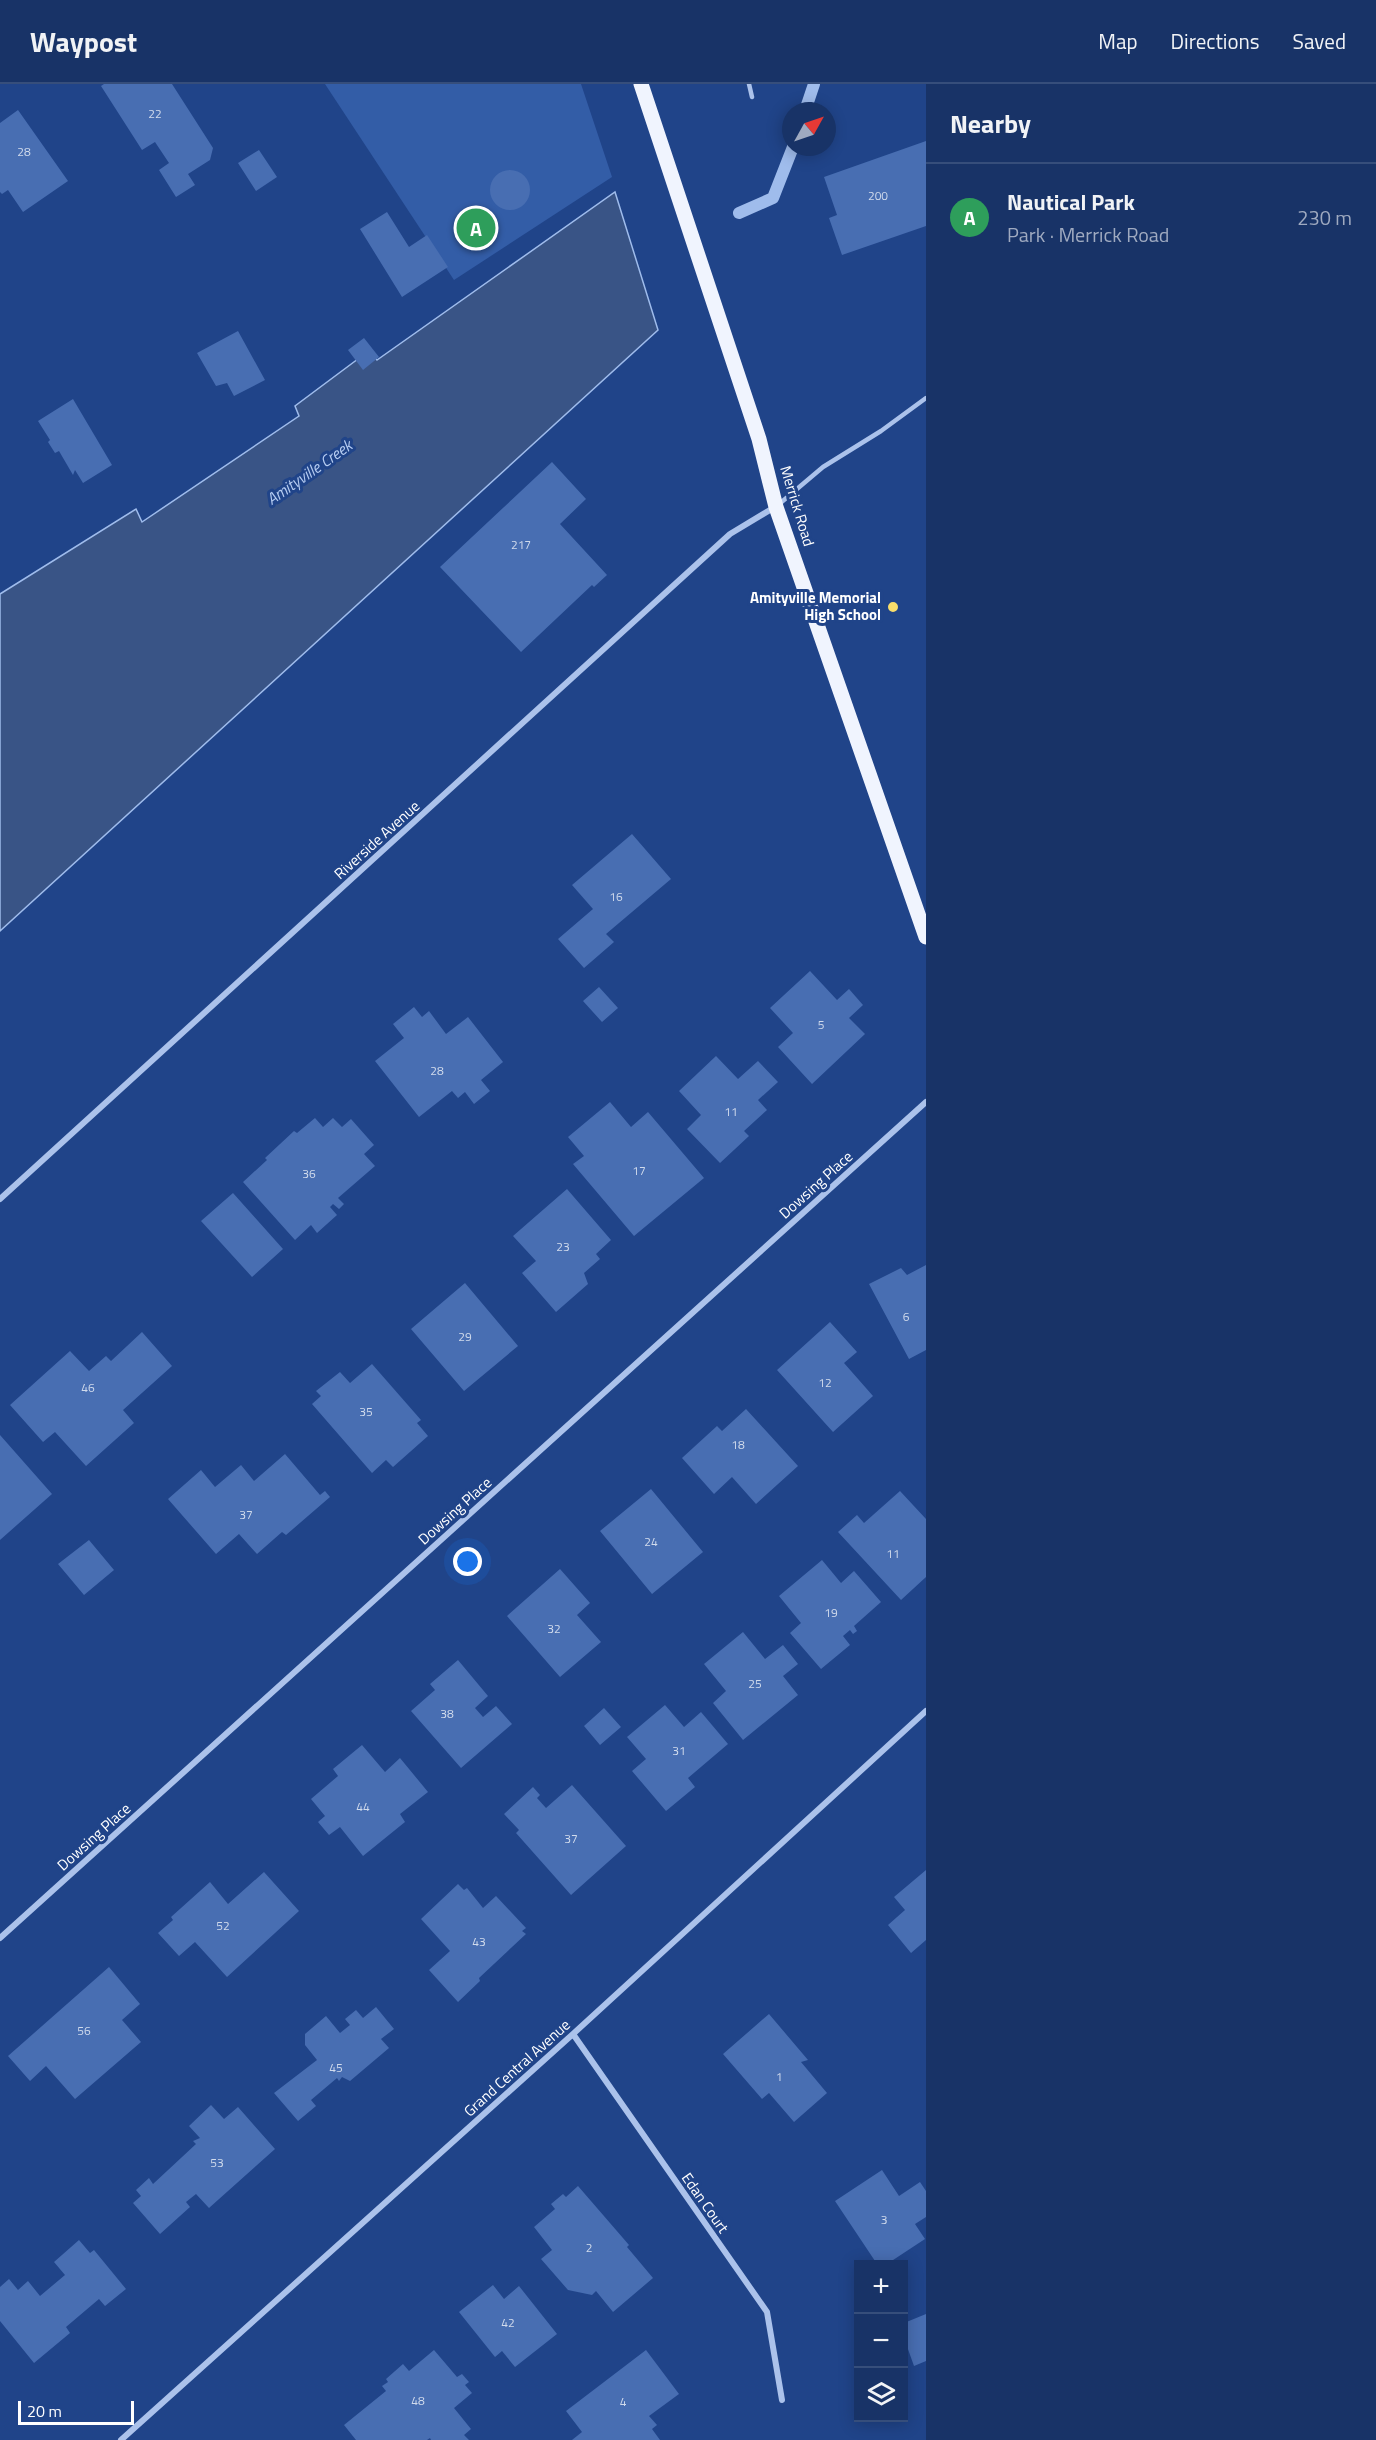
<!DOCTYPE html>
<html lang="en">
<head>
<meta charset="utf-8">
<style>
	:root { --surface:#183367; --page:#213b6d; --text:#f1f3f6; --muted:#9faac0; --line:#364e7b; --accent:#f8dd6b }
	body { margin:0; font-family:"Titillium Web",sans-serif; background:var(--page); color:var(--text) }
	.controls { position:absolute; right:18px; bottom:18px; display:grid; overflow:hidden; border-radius:0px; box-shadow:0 3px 15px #0003 }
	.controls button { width:54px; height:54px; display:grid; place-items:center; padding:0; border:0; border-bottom:2px solid var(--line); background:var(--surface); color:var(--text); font:30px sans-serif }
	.compass { position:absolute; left:782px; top:18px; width:54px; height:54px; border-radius:50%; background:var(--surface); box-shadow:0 3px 15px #0003; rotate:50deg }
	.scale { position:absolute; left:18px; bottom:15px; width:116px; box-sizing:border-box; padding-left:6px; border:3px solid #fff; border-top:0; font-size:16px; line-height:21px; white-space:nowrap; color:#fff; -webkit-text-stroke:4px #204489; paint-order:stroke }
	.you { position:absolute; left:468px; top:1478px; width:21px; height:21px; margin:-15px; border:4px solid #fff; border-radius:50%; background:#1a73e8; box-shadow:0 0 0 9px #1a73e833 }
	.badge { display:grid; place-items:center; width:39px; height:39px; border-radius:50%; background:var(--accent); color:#fff; font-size:20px; font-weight:700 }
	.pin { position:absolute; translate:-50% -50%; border:3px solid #fff; box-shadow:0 2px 6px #0006 }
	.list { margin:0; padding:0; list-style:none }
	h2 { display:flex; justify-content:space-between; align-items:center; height:78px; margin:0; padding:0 24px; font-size:26px }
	h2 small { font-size:20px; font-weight:400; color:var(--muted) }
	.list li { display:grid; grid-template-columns:39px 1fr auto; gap:18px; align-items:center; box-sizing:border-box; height:108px; padding:0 24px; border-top:2px solid var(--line) }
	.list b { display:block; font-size:22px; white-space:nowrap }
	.list p { margin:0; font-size:20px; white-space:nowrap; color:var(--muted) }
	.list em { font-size:20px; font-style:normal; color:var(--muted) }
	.icon { flex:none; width:33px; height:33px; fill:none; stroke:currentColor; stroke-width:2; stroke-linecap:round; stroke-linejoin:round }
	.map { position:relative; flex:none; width:926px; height:2356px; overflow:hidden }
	header { display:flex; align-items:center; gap:36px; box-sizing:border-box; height:84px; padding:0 30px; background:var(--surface); border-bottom:2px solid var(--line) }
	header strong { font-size:28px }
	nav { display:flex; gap:33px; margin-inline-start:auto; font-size:21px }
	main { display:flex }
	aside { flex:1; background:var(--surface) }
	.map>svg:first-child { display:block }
</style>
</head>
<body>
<header>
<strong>Waypost</strong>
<nav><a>Map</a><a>Directions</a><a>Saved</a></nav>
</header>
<main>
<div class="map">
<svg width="926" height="2356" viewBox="0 0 926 2356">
	<rect width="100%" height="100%" fill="#204489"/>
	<path fill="#335da7" d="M325,0H581L612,93L454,196Z"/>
	<path fill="#395486" stroke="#9fbcec" stroke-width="1.5" d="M615,108L658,246L0,847V510L136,425L142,438L299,332L295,322L370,266L377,276Z"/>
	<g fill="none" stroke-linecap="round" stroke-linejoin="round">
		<path stroke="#9fbcec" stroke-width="12" d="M805,27L814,0
			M739,129L773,114L793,63"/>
	</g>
	<path fill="#486eb2" d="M104,0H172L213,64L210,76L188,90L195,101L176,113L159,86L169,79L155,58L142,66L101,2Z
		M18,26L68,97L23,128L8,106L2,110L0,108V39Z
		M926,57V142L842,171L829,134L837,131L824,93Z
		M259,66L277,93L256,107L238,79Z
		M490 106a20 20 0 1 1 40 0a20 20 0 1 1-40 0Z
		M387,128L409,163L427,151L448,183L402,213L360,145Z
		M238,247L265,296L234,312L227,299L216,302L197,269Z
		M364,254L379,273L363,286L348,266Z
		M73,315L112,381L83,399L75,386L73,391L59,367L55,369L48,358L50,356L38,337Z
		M552,378L586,415L560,440L607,491L594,503L592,501L521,568L440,483Z
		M632,750L671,795L606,850L614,858L584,884L558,855L593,825L572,801Z
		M810,887L837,916L849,905L863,921L849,934L865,950L812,1000L778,963L793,949L770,924Z
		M599,903L618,924L602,938L583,917Z
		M414,923L422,933L429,927L446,950L468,933L503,978L481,996L490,1007L474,1020L465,1008L458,1014L452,1007L419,1033L375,977L404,954L393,940Z
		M716,972L738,995L758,977L778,998L758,1016L767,1026L744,1047L749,1052L720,1079L687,1045L701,1031L679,1007Z
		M610,1018L631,1043L648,1028L704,1094L634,1152L573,1080L584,1072L568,1053Z
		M315,1034L323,1043L333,1034L342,1043L351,1035L374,1061L364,1070L375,1082L338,1114L344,1120L339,1125L333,1120L330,1123L337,1131L317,1149L311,1141L295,1156L243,1098L267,1076L265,1074L294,1047L297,1049Z
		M567,1105L611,1156L596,1170L600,1175L584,1189L588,1200L556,1228L522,1189L536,1177L513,1152Z
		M233,1109L283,1165L252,1193L201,1137Z
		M926,1181V1266L909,1275L869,1200L901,1184L907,1191Z
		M465,1199L518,1262L464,1307L411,1245Z
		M830,1238L857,1268L844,1279L873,1312L833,1348L777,1286Z
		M142,1248L172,1282L123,1326L134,1339L86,1382L55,1348L43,1358L10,1321L70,1267L89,1287L106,1272L111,1277Z
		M372,1280L421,1336L417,1339L428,1352L393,1383L386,1376L372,1389L312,1320L321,1312L316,1307L340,1288L350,1299Z
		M746,1325L798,1382L756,1420L732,1393L714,1410L682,1374L717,1342L722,1347Z
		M0,1351L52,1410L0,1456Z
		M285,1370L320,1411L325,1407L330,1413L286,1451L282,1448L257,1470L239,1450L216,1470L168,1415L201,1386L215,1403L241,1381L254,1397Z
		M651,1405L703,1468L652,1510L600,1447Z
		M900,1407L926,1435V1493L901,1516L838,1448L857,1431L864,1439Z
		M89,1456L114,1486L84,1511L58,1480Z
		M822,1476L841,1499L854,1487L881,1518L854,1542L857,1547L853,1550L850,1546L843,1552L850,1561L821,1585L790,1549L801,1539L779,1512Z
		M560,1485L590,1519L577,1531L601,1558L560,1593L507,1532Z
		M743,1548L765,1575L783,1561L798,1580L783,1592L798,1611L743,1656L713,1619L726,1607L704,1580Z
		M458,1576L488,1612L475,1624L483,1633L496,1622L512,1640L461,1684L411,1627L435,1606L430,1600Z
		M665,1621L684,1643L701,1628L728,1660L688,1694L695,1703L666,1727L632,1687L646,1675L627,1653Z
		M604,1624L621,1643L600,1661L584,1642Z
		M362,1661L385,1688L400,1674L428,1708L400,1730L405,1738L363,1772L340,1743L329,1751L318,1738L325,1732L311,1715L338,1692L333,1685Z
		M572,1701L626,1762L571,1811L516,1749L519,1746L504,1730L533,1703L540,1711L537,1714L546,1724Z
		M926,1786V1856L911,1869L888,1841L905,1826L894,1813Z
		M264,1788L299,1827L227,1893L195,1858L179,1872L158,1849L173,1836L171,1833L210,1798L228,1820Z
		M458,1800L464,1806L467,1804L483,1824L496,1812L526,1844L522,1847L526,1850L479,1894L480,1897L458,1918L429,1886L450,1867L421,1835Z
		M109,1883L140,1920L122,1936L141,1958L75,2015L46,1982L30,1997L8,1972Z
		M376,1923L394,1945L381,1955L389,1964L350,1997L342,1993L339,1997L337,1994L311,2016L316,2022L298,2037L274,2009L317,1976L305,1961V1950L326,1932L340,1949L350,1941L345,1935L356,1926L363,1934Z
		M769,1930L808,1976L801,1978L827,2009L794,2038L769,2009L762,2015L723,1970Z
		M211,2021L224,2035L238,2023L275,2065L209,2124L196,2110L186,2118L190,2123L160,2150L133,2119L141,2112L136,2106L149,2094L153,2100L196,2060L193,2057L200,2054L189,2042Z
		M882,2086L899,2112L920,2098L926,2107V2133L915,2140L925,2155L887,2180H877L835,2117Z
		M578,2102L629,2161L627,2163L653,2194L613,2228L596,2207L592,2211L568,2206L541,2175L552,2166L534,2143L555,2125L551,2120L563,2110L566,2113Z
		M79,2156L90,2169L94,2166L126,2205L105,2222L99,2215L66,2243L70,2249L34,2279L0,2237V2203L9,2195L18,2206L28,2197L40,2212L65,2191L54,2178Z
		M493,2201L504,2215L519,2202L557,2250L515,2283L502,2267L495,2273L459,2228Z
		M926,2230V2277L914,2282L904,2254V2239Z
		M434,2266L457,2293L462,2290L469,2298L465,2301L472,2309L454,2324L471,2345L464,2351L469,2356H431L430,2354L427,2356H356L344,2341L386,2307L382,2302L388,2298L386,2295L403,2280L409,2287Z
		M646,2266L679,2310L649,2332L657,2341L652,2345L660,2356H572L582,2348L566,2327Z"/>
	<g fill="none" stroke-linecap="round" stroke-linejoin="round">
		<path stroke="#abc2eb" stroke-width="4.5" d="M749,0L752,13
			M778,421L823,383L881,347L926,314"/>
		<path stroke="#abc2eb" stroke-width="6" d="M0,1115L730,450L775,423
			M0,1854L926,1018
			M573,1950L767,2228L782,2316
			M121,2356L573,1950L926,1627"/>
		<path stroke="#f0f4fe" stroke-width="15" d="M641,0L759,355L776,423L926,853"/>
	</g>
	<circle fill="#f8dd6b" stroke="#204489" stroke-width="2" cx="893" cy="523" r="6"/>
	<g text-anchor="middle" stroke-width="6" stroke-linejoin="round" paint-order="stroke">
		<g font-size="12" fill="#d1dbec">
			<text x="155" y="34">22</text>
			<text x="24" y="72">28</text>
			<text x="878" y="116">200</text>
			<text x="521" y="465">217</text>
			<text x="616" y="817">16</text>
			<text x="821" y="945">5</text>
			<text x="437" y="991">28</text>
			<text x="731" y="1032">11</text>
			<text x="639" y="1091">17</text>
			<text x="309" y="1094">36</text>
			<text x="563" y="1167">23</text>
			<text x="906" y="1237">6</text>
			<text x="465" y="1257">29</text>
			<text x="825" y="1303">12</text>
			<text x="88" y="1308">46</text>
			<text x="366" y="1332">35</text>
			<text x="738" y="1365">18</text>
			<text x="246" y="1435">37</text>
			<text x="651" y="1462">24</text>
			<text x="893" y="1474">11</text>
			<text x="831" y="1533">19</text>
			<text x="554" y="1549">32</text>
			<text x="755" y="1604">25</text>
			<text x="447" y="1634">38</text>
			<text x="679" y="1671">31</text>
			<text x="363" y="1727">44</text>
			<text x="571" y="1759">37</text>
			<text x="223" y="1846">52</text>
			<text x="479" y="1862">43</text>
			<text x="84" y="1951">56</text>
			<text x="336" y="1988">45</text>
			<text x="779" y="1997">1</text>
			<text x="217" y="2083">53</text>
			<text x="884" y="2140">3</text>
			<text x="589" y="2168">2</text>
			<text x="508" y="2243">42</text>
			<text x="418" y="2321">48</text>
			<text x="623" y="2322">4</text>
		</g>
		<g font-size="15" fill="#fff" stroke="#204489">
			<text transform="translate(797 422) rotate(73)" y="5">Merrick Road</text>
			<text transform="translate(377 756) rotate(-42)" y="5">Riverside Avenue</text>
			<text transform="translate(816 1101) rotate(-42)" y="5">Dowsing Place</text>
			<text transform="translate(455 1427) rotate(-42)" y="5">Dowsing Place</text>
			<text transform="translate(94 1753) rotate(-42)" y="5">Dowsing Place</text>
			<text transform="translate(517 1984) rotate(-42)" y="5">Grand Central Avenue</text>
			<text transform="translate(705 2119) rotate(55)" y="5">Edan Court</text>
		</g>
		<g font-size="15" font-weight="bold" fill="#fff" stroke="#204489" text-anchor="end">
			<text x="881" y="519">Amityville Memorial<tspan x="881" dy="17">High School</tspan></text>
		</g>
		<g font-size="16" font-style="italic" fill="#b7cdf2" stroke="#204489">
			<text transform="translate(309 388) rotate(-35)" y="6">Amityville Creek</text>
		</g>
	</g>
</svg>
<div class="controls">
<button>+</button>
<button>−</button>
<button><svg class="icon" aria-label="layers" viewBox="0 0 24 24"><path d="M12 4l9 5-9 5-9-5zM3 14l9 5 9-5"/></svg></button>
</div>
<svg class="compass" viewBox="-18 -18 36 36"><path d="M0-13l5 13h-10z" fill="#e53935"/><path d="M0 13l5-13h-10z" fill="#9faac0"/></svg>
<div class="scale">20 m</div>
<div class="you"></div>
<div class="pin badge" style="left:476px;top:144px;background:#2e9e5b">A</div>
</div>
<aside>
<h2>Nearby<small></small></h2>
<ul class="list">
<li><span class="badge" style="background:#2e9e5b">A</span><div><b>Nautical Park</b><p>Park · Merrick Road</p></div><em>230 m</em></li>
</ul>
</aside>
</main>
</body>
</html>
